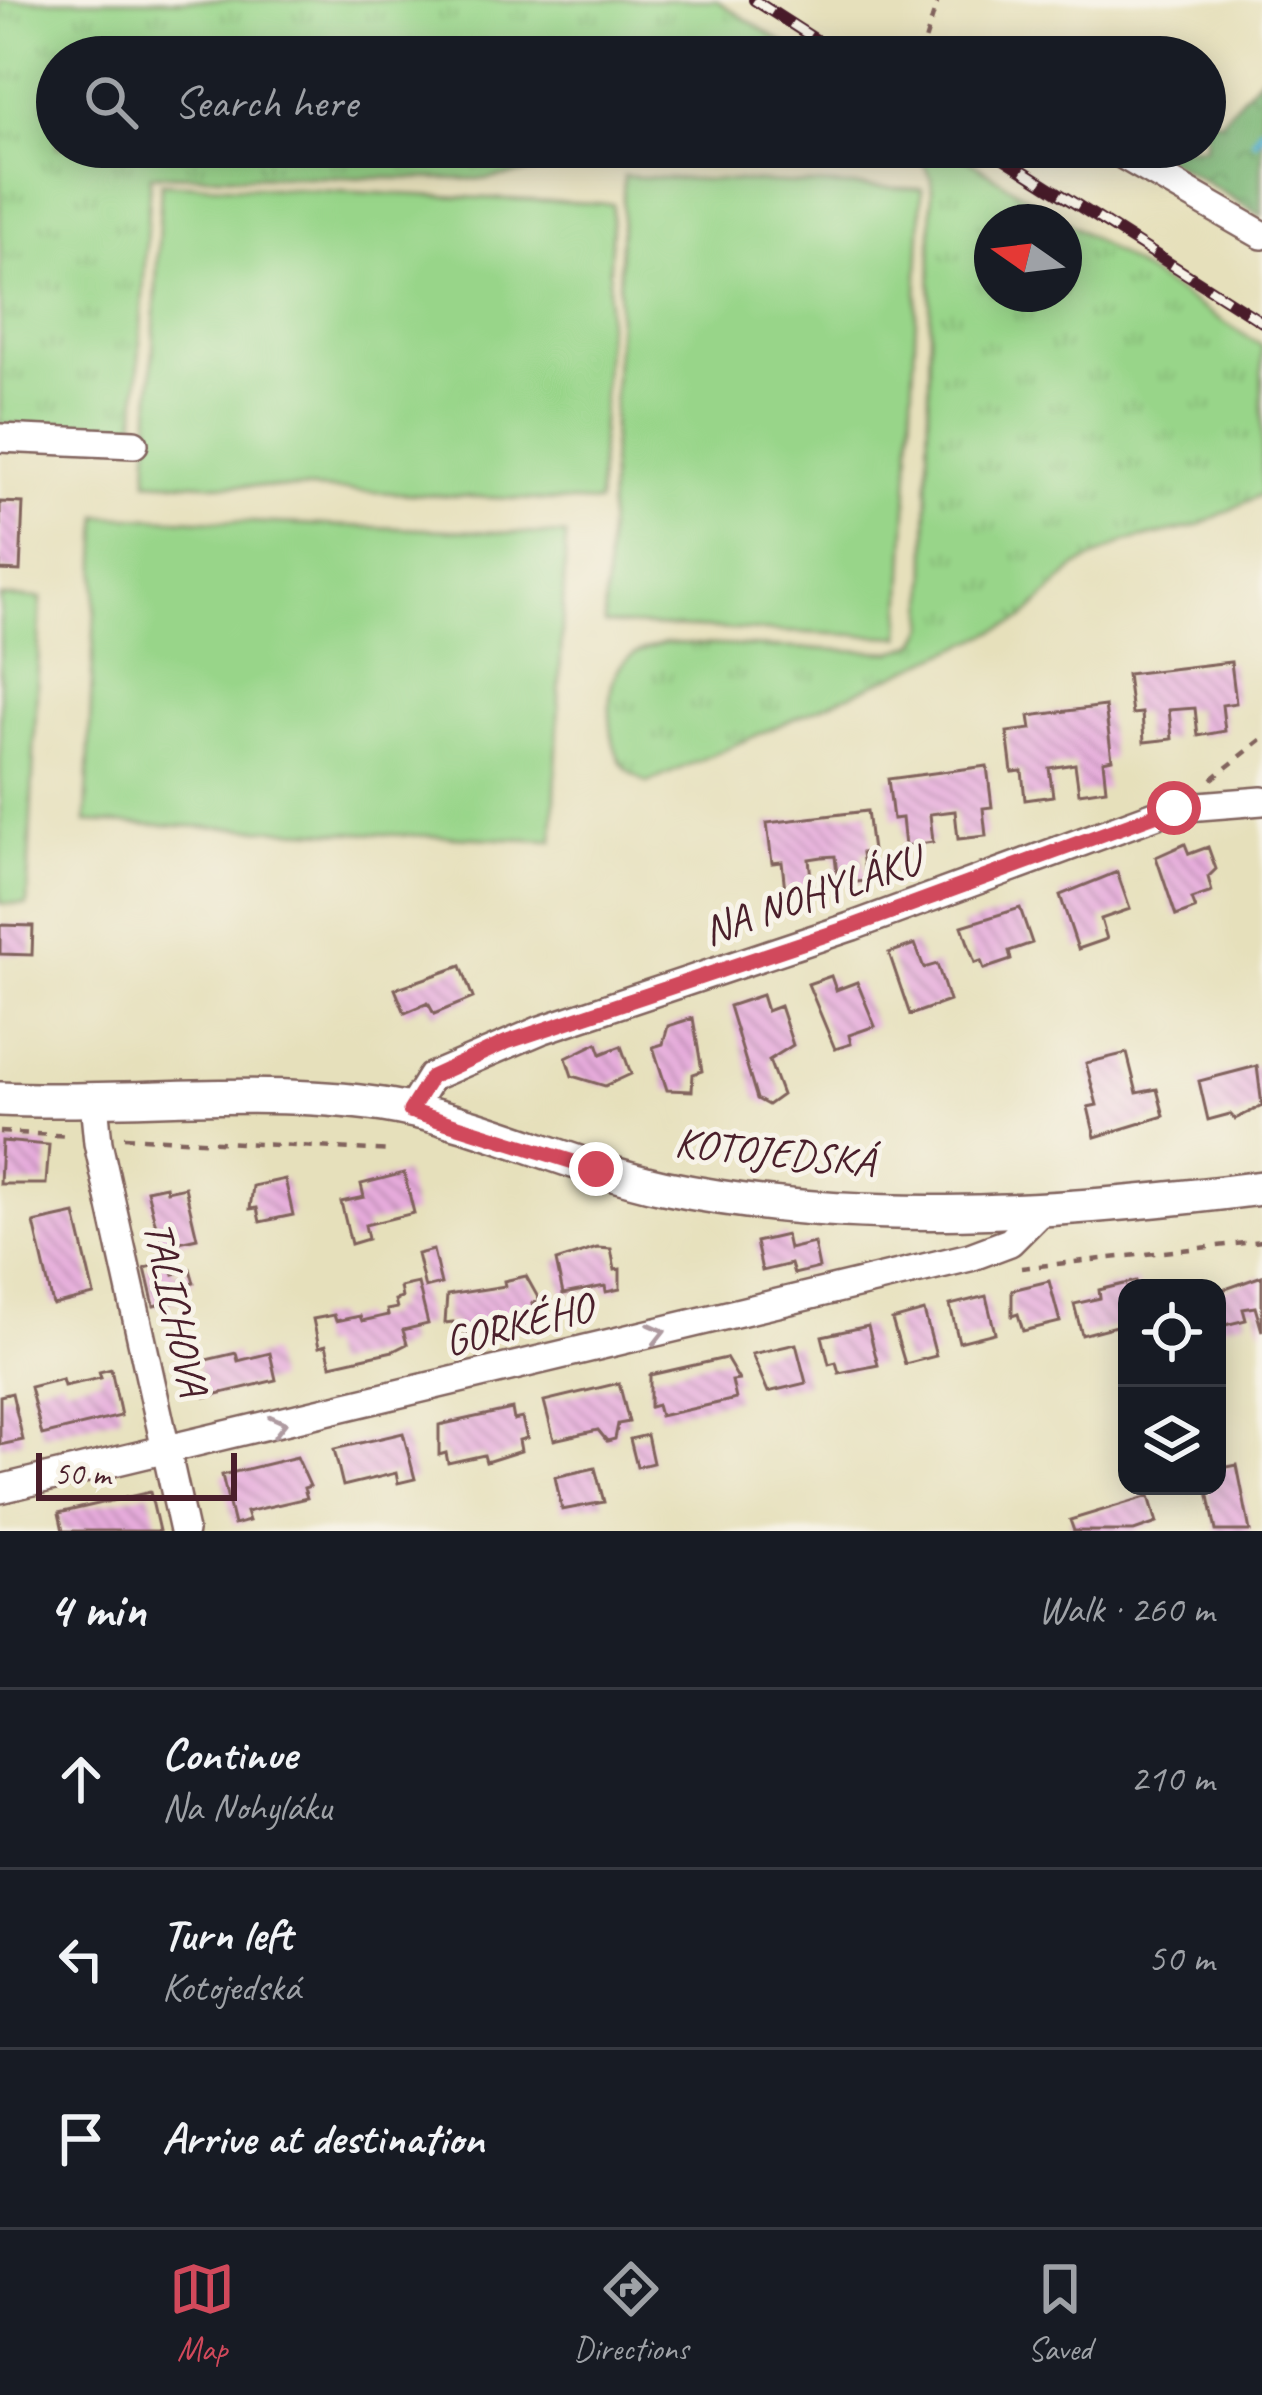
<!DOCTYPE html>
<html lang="en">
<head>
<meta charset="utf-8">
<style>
	:root { --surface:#171b24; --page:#20242c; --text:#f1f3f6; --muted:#9ea1a6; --line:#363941; --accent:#d1495b }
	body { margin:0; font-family:Caveat,sans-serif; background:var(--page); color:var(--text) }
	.controls { position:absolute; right:36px; bottom:36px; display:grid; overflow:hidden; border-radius:24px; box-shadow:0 6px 30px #0003 }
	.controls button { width:108px; height:108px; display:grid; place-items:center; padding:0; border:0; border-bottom:3px solid var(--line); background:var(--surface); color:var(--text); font:60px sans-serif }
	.compass { position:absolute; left:974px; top:204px; width:108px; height:108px; border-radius:50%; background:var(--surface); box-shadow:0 6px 30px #0003; rotate:284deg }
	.scale { position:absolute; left:36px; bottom:30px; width:201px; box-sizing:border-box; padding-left:12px; border:6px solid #4a1f2b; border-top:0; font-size:33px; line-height:42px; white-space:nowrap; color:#4a1f2b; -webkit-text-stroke:9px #f7f3e8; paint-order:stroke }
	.stop { position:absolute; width:36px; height:36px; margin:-27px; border:9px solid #d1495b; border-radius:50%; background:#fff }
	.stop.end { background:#d1495b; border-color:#fff; box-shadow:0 3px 12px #0008 }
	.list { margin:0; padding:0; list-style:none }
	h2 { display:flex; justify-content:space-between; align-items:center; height:156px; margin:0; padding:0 48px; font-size:51px }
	h2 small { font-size:39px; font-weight:400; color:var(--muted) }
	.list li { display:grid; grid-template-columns:78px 1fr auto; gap:36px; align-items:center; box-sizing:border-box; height:180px; padding:0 48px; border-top:3px solid var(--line) }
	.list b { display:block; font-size:45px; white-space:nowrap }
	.list p { margin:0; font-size:39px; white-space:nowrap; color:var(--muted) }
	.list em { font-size:39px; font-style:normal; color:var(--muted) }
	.icon { flex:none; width:66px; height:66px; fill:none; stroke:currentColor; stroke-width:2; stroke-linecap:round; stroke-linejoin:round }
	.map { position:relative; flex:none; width:1262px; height:1531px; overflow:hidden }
	.search { position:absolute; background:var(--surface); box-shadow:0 6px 30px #0003; left:36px; right:36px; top:36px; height:132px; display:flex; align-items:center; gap:30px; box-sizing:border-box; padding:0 42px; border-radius:66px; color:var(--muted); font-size:45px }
	.sheet { height:696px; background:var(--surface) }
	nav { display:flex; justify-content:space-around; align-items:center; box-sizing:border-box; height:168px; border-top:3px solid var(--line); background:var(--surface); font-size:33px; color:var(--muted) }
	nav a { display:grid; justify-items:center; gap:6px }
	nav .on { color:var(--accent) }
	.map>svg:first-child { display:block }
</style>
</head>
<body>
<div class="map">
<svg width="1262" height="1531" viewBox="0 0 1262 1531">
	<defs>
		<pattern id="grass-tufts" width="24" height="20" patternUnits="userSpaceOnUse" patternTransform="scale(3)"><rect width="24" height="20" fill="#98d589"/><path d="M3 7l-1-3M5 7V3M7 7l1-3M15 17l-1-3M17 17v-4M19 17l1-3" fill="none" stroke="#84b676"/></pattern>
		<pattern id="forest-crowns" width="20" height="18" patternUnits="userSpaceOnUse" patternTransform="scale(3)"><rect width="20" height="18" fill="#7ab675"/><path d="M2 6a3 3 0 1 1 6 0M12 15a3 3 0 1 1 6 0" fill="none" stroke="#669360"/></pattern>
		<pattern id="building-back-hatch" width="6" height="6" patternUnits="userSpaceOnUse" patternTransform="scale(3)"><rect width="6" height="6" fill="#e6abdb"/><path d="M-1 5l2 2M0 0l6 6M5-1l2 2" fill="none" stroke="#bc8bb2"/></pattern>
	</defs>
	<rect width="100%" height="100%" fill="#f7f3e8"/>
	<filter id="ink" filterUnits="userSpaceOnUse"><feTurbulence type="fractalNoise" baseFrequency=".00833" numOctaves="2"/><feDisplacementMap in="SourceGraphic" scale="24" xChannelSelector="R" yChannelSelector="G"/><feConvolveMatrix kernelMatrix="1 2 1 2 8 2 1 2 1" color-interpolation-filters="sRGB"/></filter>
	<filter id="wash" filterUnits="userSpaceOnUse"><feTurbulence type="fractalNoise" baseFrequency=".004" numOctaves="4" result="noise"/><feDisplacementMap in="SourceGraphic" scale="48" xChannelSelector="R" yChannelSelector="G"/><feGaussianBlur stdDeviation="2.7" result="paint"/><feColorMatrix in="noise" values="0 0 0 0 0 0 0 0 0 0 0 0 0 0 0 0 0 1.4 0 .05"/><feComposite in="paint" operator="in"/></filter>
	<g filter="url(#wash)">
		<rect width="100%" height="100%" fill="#e6e0bb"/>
		<path fill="url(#grass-tufts)" stroke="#717a5a" stroke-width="3" fill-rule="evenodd" d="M0,0H716L805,57H57V147H891L849,161L630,157L487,179L150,175L135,430L0,424Z
			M906,147H948L1262,346V494L1197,526L1125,542L1076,567L1023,619L647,783C640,778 629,773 624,766C609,747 605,693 617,671C627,653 648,648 666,643L894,652L917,643L926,627L932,179L915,148ZM992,222H1064V294H992Z"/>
		<path fill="url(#forest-crowns)" stroke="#626a50" stroke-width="3" d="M1262,75V216L1147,147H1205V118L1220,121Z"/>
		<path fill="#98d589" stroke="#717a5a" stroke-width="3" d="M624,176L922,189L901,637L604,624Z
			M161,183L613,204L598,503L147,481Z
			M99,516L566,535L553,841L86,822Z
			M0,597L41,598L27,905L0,903Z"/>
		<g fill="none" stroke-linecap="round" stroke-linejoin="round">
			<path stroke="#4eaacc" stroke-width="8" d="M1255,140L1262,129"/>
		</g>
		<g id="blocks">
			<path fill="url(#building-back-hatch)" d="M0,502L23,503L20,571L0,570Z
				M1231,662L1236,703L1222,705L1225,731L1198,736L1195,708L1169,710L1172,739L1144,742L1142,713L1132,714L1127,674Z
				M1105,706L1112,759L1103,761L1106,789L1079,793L1075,764L1049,768L1053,796L1025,800L1022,771L1012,772L1007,732L1031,729L1029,716Z
				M987,766L992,807L983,808L986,836L958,839L955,811L930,814L933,842L905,846L902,818L893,819L888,779Z
				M867,811L872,851L862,853L866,881L838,884L835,856L822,857L809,859L812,887L785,890L782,862L772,863L767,823Z
				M1185,844L1189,854L1208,847L1216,869L1208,877L1212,892L1191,899L1195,909L1176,916L1156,857Z
				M1117,872L1130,909L1101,919L1107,939L1078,949L1060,895Z
				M1020,908L1032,943L1009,951L1011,960L984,969L981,961L975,963L962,926Z
				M0,925L33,926L32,955L0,954Z
				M915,944L924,968L937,964L949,1001L910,1015L889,953Z
				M461,966L473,998L434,1014L428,1003L405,1013L395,989Z
				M831,976L836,990L857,982L875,1026L849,1035L851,1044L835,1049L808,984Z
				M762,995L767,1011L780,1006L793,1045L769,1060L782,1095L768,1105L757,1099L729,1006Z
				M693,1018L702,1071L693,1074L692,1091L667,1090L653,1047L663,1044L668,1026Z
				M597,1043L601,1054L621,1046L631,1074L605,1086L572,1076L566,1058Z
				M1127,1053L1137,1093L1157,1089L1164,1116L1095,1137L1088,1107L1097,1105L1086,1063Z
				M1257,1066L1262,1106L1235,1119L1230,1114L1208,1120L1199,1081Z
				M2,1141L49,1145L46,1184H0Z
				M404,1173L414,1213L365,1225L368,1239L351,1244L341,1202L364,1197L361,1184Z
				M285,1179L293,1215L260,1222L257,1208L250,1209L253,1186Z
				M166,1186L167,1191L185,1187L197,1238L161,1246L147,1190Z
				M75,1214L94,1295L53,1305L34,1223Z
				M786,1235L789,1249L814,1243L819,1268L794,1274L791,1264L762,1271L756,1242Z
				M597,1248L611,1249L615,1270L620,1269V1289L606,1292L605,1286L563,1294L556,1261Z
				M433,1250L441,1284L425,1288L417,1254Z
				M171,1261L174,1274L190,1269L194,1283L178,1286L181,1300L154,1306L145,1268Z
				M526,1276L540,1301L532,1303L536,1318L457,1337L453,1322L445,1323L447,1295L505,1286L504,1281Z
				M1262,1276V1331L1255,1307L1243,1309L1246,1320L1217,1327V1292Z
				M1049,1281L1060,1322L1023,1331L1018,1314L1012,1316V1290Z
				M1136,1281L1138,1288H1127V1323L1082,1335L1074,1304L1100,1298L1099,1290Z
				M418,1283L428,1324L403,1330L407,1344L393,1351L331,1365L326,1345L319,1347L313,1319L334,1315L336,1321L360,1316L362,1321L388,1315L387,1310L397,1308L395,1300L402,1298L400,1287Z
				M986,1296L995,1333L959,1342L950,1305Z
				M924,1311L936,1356L905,1364L892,1320Z
				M868,1326L878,1365L839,1373L836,1362L829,1364L822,1336Z
				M796,1344L806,1383L768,1392L752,1354Z
				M236,1353L238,1361L270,1353L276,1380L205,1397L197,1362Z
				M726,1358L739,1380L732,1381L736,1399L660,1416L657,1405L650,1407V1375Z
				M111,1369L121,1416L42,1435L30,1387L62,1379L64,1386L101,1378L99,1372Z
				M619,1383L629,1422L618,1424L615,1439L607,1441L598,1430L554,1440L544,1401Z
				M12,1393L23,1440L0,1445V1396Z
				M512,1409L514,1420L522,1418L527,1438L519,1440L521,1451L486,1462L484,1455L448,1463L446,1453L439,1455V1425Z
				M403,1433L415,1479L398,1483L396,1473L343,1486L334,1449Z
				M647,1435L653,1463L637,1467L630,1439Z
				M297,1457L310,1486L304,1488L307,1498L246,1512L249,1521L234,1525L222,1475Z
				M1237,1465L1250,1531H1216L1207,1486H1217V1469Z
				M595,1468L604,1502L562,1510L555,1477Z
				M150,1492L159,1531H63L59,1513Z
				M1149,1496L1157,1523L1134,1531H1074L1070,1520Z"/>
		</g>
	</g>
	<g filter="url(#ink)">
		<use href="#blocks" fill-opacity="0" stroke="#81635d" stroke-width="3"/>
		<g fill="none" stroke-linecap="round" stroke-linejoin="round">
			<g stroke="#81635d" stroke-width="32">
				<path id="minor" d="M1109,147L1262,235
					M0,438L134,444
					M94,1102L98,1143L184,1531
					M410,1111L431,1077L541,1030L853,926L1174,808L1262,801
					M0,1489L970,1257L1010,1242L1042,1210"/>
			</g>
			<g stroke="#81635d" stroke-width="38">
				<path id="major" d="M0,1099C126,1105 257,1086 383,1105C478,1120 568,1166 663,1187C858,1228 1066,1213 1262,1188"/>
			</g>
			<path stroke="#81635d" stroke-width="4.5" stroke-dasharray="9 9" stroke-linecap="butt" d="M920,57L938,0
				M1057,147L1084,162
				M1212,779L1262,739
				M0,1132L70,1136
				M124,1137L393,1151
				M1021,1268L1262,1241"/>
			<use href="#minor" stroke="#fff" stroke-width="27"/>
			<use href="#major" stroke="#fff" stroke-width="33"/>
			<g stroke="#4a1f2b" stroke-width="12">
				<path id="rail" d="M754,0L843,57
					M986,147L1262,322"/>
			</g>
			<use href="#rail" stroke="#f7f3e8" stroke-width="8" stroke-dasharray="22" stroke-linecap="butt"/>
		</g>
		<defs><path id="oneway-chevron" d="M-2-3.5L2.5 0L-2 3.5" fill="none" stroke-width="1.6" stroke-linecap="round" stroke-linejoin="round" transform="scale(3)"/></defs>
		<g stroke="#ae9aa0">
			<use href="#oneway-chevron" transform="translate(657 1333) rotate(-14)"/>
			<use href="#oneway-chevron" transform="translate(278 1425) rotate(-14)"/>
		</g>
	</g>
	<g fill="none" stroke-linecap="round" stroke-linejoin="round" filter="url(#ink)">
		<path stroke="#d1495b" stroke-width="15" d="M596,1169L410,1111L431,1077L507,1042L853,926L1174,808"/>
	</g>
	<g text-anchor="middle" stroke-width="10" stroke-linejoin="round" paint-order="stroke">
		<g font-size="42" fill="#4a1f2b" stroke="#f7f3e8">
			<text transform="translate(811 894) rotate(-19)" y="15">NA NOHYLÁKU</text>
			<text transform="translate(775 1151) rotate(6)" y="15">KOTOJEDSKÁ</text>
			<text transform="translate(177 1308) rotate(78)" y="15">TALICHOVA</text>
			<text transform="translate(518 1323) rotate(-14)" y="15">GORKÉHO</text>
		</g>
	</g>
</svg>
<div class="controls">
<button><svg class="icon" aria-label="locate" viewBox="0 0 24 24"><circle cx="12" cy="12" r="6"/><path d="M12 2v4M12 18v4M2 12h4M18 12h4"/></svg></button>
<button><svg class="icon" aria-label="layers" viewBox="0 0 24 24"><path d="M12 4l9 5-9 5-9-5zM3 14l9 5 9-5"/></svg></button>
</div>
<svg class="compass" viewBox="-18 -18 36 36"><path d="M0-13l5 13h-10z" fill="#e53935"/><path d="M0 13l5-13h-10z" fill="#9ea1a6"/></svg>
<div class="scale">50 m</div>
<div class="stop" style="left:1174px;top:808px"></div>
<div class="stop end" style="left:596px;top:1169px"></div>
<div class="search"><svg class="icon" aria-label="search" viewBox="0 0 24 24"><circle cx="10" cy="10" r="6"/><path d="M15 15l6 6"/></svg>Search here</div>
</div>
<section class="sheet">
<h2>4 min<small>Walk · 260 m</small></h2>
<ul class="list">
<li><svg class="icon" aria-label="ahead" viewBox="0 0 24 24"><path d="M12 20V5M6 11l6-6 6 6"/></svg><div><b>Continue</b><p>Na Nohyláku</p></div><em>210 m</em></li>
<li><svg class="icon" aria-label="left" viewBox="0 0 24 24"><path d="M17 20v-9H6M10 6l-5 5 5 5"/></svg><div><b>Turn left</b><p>Kotojedská</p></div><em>50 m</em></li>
<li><svg class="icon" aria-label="arrive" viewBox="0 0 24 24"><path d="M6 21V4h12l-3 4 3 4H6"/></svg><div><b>Arrive at destination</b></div></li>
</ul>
</section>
<nav>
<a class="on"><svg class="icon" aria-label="map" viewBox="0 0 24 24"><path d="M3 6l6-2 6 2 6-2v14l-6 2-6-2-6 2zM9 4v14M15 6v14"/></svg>Map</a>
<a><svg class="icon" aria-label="directions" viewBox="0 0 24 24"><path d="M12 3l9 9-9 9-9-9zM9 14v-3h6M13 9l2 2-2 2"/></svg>Directions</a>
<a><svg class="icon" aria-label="saved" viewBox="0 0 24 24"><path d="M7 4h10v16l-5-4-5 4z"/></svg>Saved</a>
</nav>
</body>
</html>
